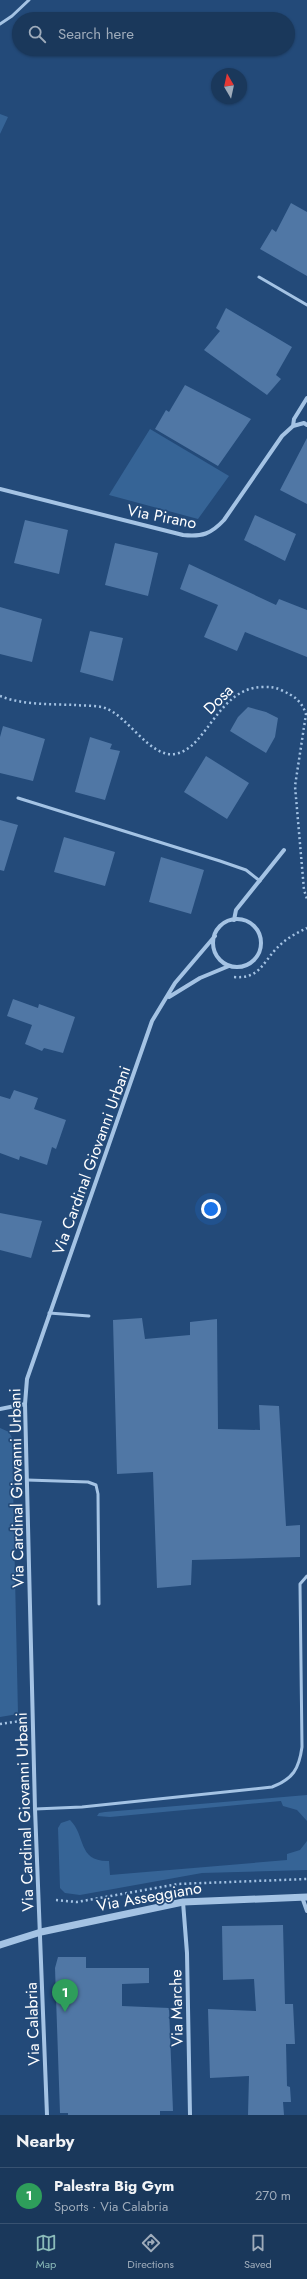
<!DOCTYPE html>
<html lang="en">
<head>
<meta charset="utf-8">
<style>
	:root { --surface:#1a385b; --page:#274364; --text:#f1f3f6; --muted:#9facbb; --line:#385271; --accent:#8bbbb9 }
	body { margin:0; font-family:Jost,sans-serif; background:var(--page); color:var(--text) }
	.compass { position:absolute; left:211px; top:68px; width:36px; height:36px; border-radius:50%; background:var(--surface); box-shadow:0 1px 3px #0004; rotate:351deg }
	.you { position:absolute; left:211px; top:1209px; width:14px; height:14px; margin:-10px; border:3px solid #fff; border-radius:50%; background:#1a73e8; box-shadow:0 0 0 6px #1a73e833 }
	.badge { display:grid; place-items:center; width:26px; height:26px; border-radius:50%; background:var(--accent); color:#fff; font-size:13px; font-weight:700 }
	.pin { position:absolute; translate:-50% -33px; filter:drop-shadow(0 1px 2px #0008) }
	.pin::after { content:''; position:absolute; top:21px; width:14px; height:12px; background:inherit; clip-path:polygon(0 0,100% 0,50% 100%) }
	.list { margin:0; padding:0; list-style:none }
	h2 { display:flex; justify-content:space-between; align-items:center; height:52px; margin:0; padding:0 16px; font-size:17px }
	h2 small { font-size:13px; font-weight:400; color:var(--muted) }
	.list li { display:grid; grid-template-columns:26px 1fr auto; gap:12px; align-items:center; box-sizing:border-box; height:56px; padding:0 16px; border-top:1px solid var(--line) }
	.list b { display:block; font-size:15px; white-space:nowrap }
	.list p { margin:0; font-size:13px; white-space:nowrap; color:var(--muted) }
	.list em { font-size:13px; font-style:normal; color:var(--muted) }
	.icon { flex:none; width:22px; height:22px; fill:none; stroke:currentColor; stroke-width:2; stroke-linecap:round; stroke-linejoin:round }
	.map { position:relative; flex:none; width:307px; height:2115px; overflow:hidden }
	.search { position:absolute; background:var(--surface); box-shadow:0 1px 3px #0004; left:12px; right:12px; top:12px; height:44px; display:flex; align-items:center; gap:10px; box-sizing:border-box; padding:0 14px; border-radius:22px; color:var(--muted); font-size:15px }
	.sheet { height:108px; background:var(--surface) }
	nav { display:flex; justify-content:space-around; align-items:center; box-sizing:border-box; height:56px; border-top:1px solid var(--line); background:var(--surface); font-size:11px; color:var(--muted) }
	nav a { display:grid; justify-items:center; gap:2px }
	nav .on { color:var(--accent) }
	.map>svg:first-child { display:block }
</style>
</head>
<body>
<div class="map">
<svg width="307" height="2115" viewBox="0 0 307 2115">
	<rect width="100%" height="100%" fill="#234a79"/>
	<path fill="#366496" d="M0,114L8,117L0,134Z
		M150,429L229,476L198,519L109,495Z
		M0,1428L9,1432L12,1438L18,1714L0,1717Z
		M307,1795V1821L297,1810L283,1806L281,1801L110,1817L97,1816L99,1813L105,1812Z
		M70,1820C86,1835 77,1862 109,1861L110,1875L287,1860V1854L300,1850L307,1841V1870L202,1873L80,1895L65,1893L60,1888L58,1828L61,1823Z"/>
	<path fill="#5077a5" d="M291,203L307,212V276L260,249L272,229L276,232Z
		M226,308L292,347L276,375L281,379L267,395L204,350L220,331L216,328Z
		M185,385L251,419L218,466L155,429L166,410L169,412Z
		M307,438V504L280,490Z
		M255,515L296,534L285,561L244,540Z
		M25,520L68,530L59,574L14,563Z
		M115,543L158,553L148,596L105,585Z
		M189,564L276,605L279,599L307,610V657L245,632L237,651L204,637L218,605L180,589Z
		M0,607L42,619L32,662L0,654Z
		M90,631L123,638L113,681L80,672Z
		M248,707L266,712L278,718L275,737L266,753L230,731L238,717Z
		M3,726L45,739L33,781L0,773V737Z
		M90,737L112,744L110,749L120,751L105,800L75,792Z
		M206,756L249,783L227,819L184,792Z
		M0,820L18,825L4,871L0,870Z
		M64,837L115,852L105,886L54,872Z
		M161,857L204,870L191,914L149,902Z
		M13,999L38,1008L39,1004L75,1017L63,1053L44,1048L42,1051L25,1044L32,1025L7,1016Z
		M14,1090L38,1098L34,1109L66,1120L56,1149L52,1147L47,1165L20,1156L19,1160L0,1153V1096L10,1099Z
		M0,1213L42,1221L31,1258L0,1250Z
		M142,1318L145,1339L190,1335V1322L217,1319L218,1429L260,1430L259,1405L279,1406L286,1526L300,1525V1557L192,1560L191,1585L157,1588L153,1472L117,1474L113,1320Z
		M283,1925L285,2004H293L295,2044H286L287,2086L290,2087L291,2102H283L284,2115H248L249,2076L210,2078L208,2009L256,2011L254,1979L223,1980L222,1926Z
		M58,1957H86V1968H149V1983L122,1984V2006L169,2008L173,2111H160V2115H68V2113H60L55,1968Z"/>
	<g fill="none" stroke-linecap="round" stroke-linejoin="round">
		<path stroke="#a4c3e4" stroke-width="2.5" stroke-dasharray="2 3" stroke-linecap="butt" d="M0,696C22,705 51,704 75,705C85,706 96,705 105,708C128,716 150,758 175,754C207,749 218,687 263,687C270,687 275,687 281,690C294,696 301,700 306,714L295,786L304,890L307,899
			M234,977C259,979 262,964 276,949C284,940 296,933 307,928
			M0,1724L21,1721
			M56,1900L77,1902L178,1884L307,1879"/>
		<path stroke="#a4c3e4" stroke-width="3" d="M0,24L12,16L29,0
			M259,277L307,305
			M18,798L220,861L246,870L260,881
			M49,1313L89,1316
			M27,1480L88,1482L96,1485L98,1494L99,1604
			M35,1809L82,1807L272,1787C293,1779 299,1769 302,1747L300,1584L307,1576"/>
		<path stroke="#a4c3e4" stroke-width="4" d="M293,426L294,419L307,398
			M0,489L183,535C202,537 211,534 224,520L282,436L293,426L304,423L307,425
			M213 943a24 24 0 1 1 48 0a24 24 0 1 1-48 0Z
			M234,920L236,910L284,850
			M169,997L200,978L229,966
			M0,1409L25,1404
			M302,1897L307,1911
			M183,1902L187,1953L190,2115
			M47,2115L35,1809L25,1404L27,1379L152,1021L175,983L215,936"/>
		<path stroke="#a4c3e4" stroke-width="7" d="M0,1945L41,1932L183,1902L307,1897"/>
	</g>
	<g text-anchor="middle" stroke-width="3.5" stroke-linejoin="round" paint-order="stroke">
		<g font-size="16" fill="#fff" stroke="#234a79">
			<text transform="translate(162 516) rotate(11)" y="6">Via Pirano</text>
			<text transform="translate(218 699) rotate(-45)" y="6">Dosa</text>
			<text transform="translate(91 1160) rotate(-70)" y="6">Via Cardinal Giovanni Urbani</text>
			<text transform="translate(16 1488) rotate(-91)" y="6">Via Cardinal Giovanni Urbani</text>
			<text transform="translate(24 1812) rotate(-92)" y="6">Via Cardinal Giovanni Urbani</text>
			<text transform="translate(149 1896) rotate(-10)" y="6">Via Asseggiano</text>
			<text transform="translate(176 2008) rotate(-91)" y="6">Via Marche</text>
			<text transform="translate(32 2024) rotate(-92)" y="6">Via Calabria</text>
		</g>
	</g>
</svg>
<svg class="compass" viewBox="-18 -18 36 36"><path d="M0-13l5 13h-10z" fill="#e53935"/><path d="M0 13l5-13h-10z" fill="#9facbb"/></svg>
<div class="you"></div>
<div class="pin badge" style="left:65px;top:2012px;background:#2e9e5b">1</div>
<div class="search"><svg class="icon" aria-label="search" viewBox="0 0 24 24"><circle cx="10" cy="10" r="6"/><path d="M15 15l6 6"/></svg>Search here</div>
</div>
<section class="sheet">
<h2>Nearby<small></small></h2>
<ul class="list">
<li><span class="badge" style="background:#2e9e5b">1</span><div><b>Palestra Big Gym</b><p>Sports · Via Calabria</p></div><em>270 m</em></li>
</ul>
</section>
<nav>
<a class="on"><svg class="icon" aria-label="map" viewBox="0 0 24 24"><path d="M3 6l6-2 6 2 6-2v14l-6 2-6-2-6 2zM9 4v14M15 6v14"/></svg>Map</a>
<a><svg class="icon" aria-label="directions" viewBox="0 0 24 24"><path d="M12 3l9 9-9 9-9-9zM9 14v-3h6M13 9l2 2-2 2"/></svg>Directions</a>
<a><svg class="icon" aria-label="saved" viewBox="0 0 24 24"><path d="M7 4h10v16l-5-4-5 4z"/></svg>Saved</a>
</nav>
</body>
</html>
